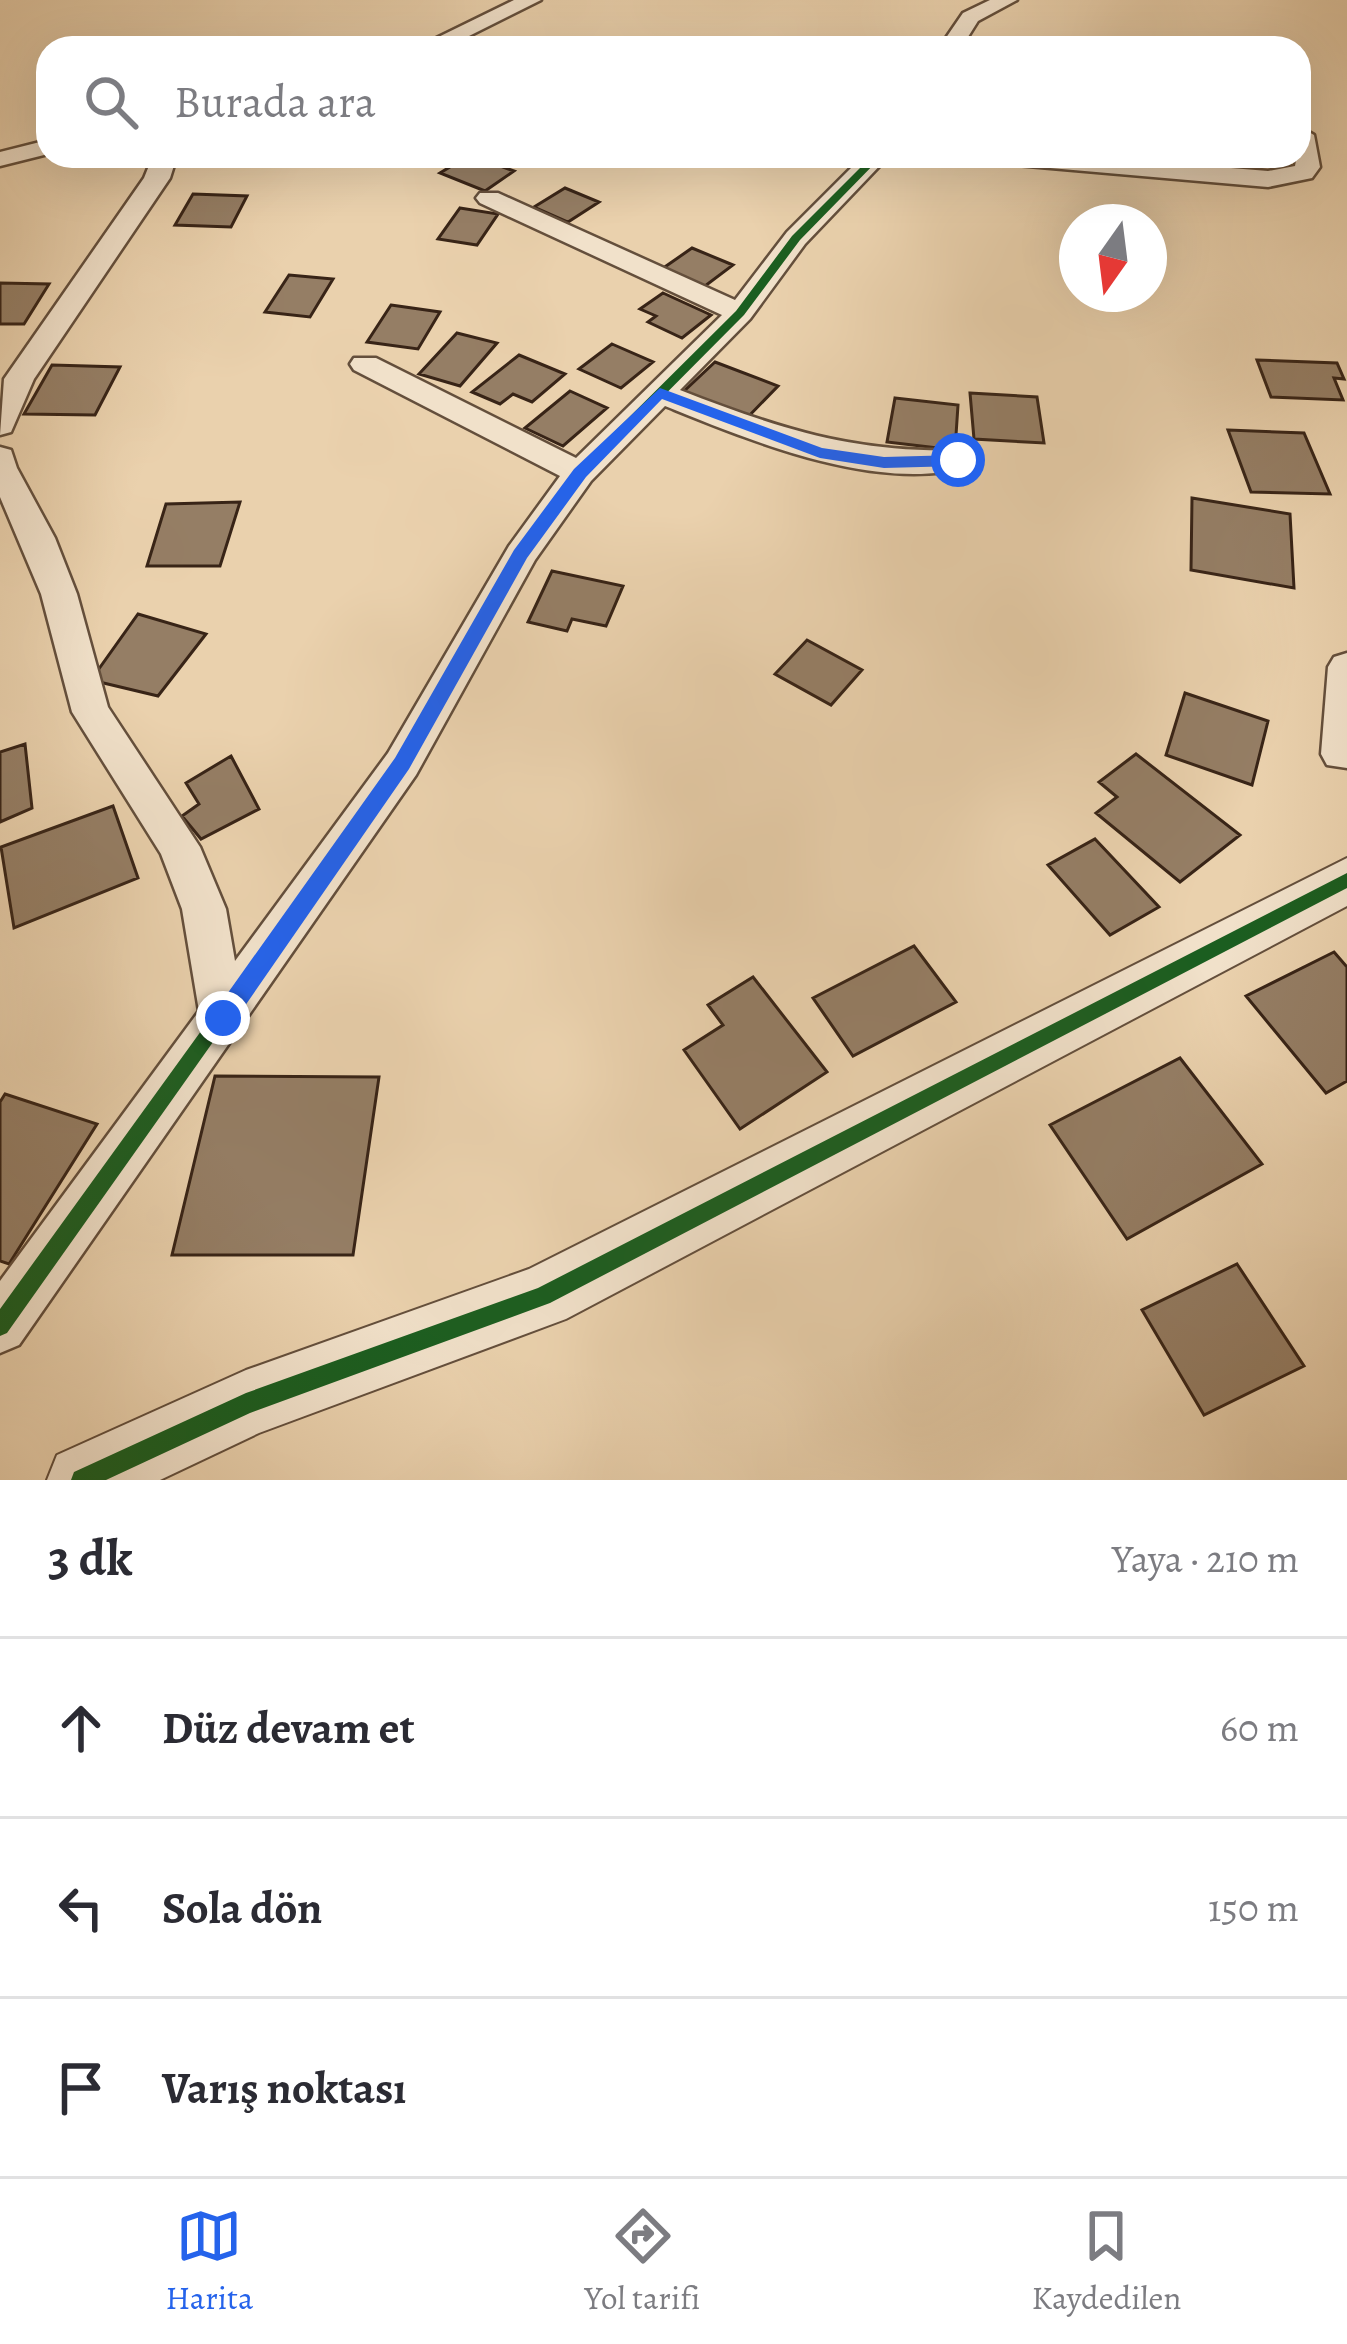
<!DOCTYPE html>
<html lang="tr">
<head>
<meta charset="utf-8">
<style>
	:root { --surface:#fff; --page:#f2f2f3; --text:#2b2b33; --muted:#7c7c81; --line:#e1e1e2; --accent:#2563eb }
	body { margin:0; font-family:Alegreya,serif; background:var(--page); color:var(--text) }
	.compass { position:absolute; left:1059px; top:204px; width:108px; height:108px; border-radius:50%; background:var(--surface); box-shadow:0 12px 48px #0002; rotate:194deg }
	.stop { position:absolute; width:36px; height:36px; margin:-27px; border:9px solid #2563eb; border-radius:50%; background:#fff }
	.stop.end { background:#2563eb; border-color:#fff; box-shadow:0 3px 12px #0008 }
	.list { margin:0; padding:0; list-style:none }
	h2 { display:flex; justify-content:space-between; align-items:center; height:156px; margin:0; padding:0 48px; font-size:51px }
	h2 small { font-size:39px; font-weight:400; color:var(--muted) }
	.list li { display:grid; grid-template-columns:78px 1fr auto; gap:36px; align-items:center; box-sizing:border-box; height:180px; padding:0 48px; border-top:3px solid var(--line) }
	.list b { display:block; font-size:45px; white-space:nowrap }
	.list em { font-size:39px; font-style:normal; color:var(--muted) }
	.icon { flex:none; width:66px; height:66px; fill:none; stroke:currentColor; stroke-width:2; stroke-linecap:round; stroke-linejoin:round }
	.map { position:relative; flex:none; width:1347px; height:1480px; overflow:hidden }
	.search { position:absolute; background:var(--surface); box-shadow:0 12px 48px #0002; left:36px; right:36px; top:36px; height:132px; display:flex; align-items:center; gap:30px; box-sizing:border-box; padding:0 42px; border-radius:36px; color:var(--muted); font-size:45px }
	.sheet { height:696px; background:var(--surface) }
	nav { display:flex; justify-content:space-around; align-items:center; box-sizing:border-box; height:168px; border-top:3px solid var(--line); background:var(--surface); font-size:33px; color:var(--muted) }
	nav a { display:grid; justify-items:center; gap:6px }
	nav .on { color:var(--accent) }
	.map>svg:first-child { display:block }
</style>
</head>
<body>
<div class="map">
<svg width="1347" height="1480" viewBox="0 0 1347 1480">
	<rect width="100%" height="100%" fill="#ead1ad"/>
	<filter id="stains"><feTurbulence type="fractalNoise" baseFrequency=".00167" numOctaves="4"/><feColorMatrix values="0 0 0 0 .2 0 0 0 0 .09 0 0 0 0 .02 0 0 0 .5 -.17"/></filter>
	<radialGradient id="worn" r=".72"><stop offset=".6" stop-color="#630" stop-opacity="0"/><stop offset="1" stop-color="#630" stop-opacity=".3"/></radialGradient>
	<path fill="#957e65" stroke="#382417" stroke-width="3" d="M468,156H473L514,171L485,191L440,173Z
		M565,188L599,202L568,222L534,207Z
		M193,194L247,196L231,227L175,225Z
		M460,208L498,214L477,245L438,239Z
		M692,248L733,265L701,289L659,271Z
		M289,275L333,279L310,317L265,312Z
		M0,283L49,284L24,324H0Z
		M663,293L711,315L682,338L648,322L656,316L640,309Z
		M391,305L440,312L418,349L367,342Z
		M457,333L497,343L460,386L419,374Z
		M612,344L653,362L621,388L579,369Z
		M519,355L565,374L532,402L513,394L500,404L472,392Z
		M1257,360L1337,363L1344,379L1334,378L1343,400L1271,397Z
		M715,362L778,386L745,420L681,394Z
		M52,365L120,367L95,415L24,414Z
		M570,391L607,408L563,446L525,428Z
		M970,393L1037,397L1044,443L974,439Z
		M895,398L958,405L955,450L887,442Z
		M1228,430L1304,433L1330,494L1251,492Z
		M1192,498L1290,514L1294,588L1191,570Z
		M240,502L220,566H147L166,504Z
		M552,571L623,586L606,626L572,619L567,631L528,622Z
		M138,614L206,634L158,696L91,680Z
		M807,640L862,670L831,705L775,674Z
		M1185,693L1268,721L1252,785L1166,755Z
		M25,744L32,808L0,822V752Z
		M1136,754L1240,835L1180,882L1096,813L1117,797L1099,782Z
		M231,756L259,809L201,839L182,816L199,804L186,783Z
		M113,806L138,878L14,928L1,847Z
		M1095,839L1159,907L1110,935L1048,865Z
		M914,946L956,1002L853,1056L813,998Z
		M1334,952L1347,967V1081L1326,1093L1246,996Z
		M753,977L827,1072L740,1129L684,1050L723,1025L708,1005Z
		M1180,1058L1262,1164L1127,1239L1050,1125Z
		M215,1076L379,1077L353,1255H172Z
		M5,1094L97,1124L9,1264L0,1261V1102Z
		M1237,1264L1304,1366L1204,1415L1142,1310Z"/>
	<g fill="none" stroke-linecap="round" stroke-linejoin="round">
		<g stroke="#644f3c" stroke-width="5">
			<path id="minor" d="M514,0H541L445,48H416Z
				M990,0H1017L978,21L961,48H939L963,13Z
				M1302,128L1314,135L1320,167L1312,178L1268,187L994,163L982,156H1083L1268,171L1295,166Z
				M48,140V154L0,166V152Z
				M153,156H177L170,178L34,379L11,432L0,435L4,379L144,178Z
				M863,156H889L805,244L750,319L680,390C777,428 854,453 959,450L970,453L975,460L970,467C875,493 752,441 665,406L591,481L535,560L416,775L19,1345L0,1353V1281L199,1011L182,909L161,854L72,712L41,594L0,497V447L11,450L17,468L55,538L77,594L108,707L200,847L226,909L235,961L388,753L509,546L560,476L354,370L350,364L354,358H376L576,458L722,315L480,203L476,198L480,193H498L735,300L787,232Z
				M1347,653V768L1327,765L1321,754L1328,667L1334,657Z"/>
		</g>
		<g stroke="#644f3c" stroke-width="4">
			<path id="tertiary" d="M1347,858V906L566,1319L259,1433L160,1480H47L57,1455L246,1370L529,1269Z"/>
		</g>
		<use href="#minor" fill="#f1e1ca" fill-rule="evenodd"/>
		<use href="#tertiary" fill="#f1e1ca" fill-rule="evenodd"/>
		<g stroke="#f1e1ca" stroke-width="7">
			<path id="cycleway" d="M872,156H882L800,240L744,315L584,476L526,557L407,768L7,1333L0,1336V1309L397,760L516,551L576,470L736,311L792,236Z
				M1347,873V888L550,1303L250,1413L106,1480H71L74,1472L246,1393L538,1288Z"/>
		</g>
		<use href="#cycleway" fill="#1b5e20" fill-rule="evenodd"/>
	</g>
	<path fill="#2563eb" d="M660,388L822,448L884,457L958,455L967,460L958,466L884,468L820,458L662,399L586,477L527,558L409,769L231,1026H215V1011L395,758L514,550L574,469Z"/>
	<rect width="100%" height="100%" filter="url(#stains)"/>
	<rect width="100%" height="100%" fill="url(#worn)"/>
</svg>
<svg class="compass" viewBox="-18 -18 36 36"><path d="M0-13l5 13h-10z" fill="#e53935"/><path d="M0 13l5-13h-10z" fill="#7c7c81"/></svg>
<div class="stop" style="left:958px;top:460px"></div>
<div class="stop end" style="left:223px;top:1018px"></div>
<div class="search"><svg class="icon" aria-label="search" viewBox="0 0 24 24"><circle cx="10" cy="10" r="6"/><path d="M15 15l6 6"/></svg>Burada ara</div>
</div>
<section class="sheet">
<h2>3 dk<small>Yaya · 210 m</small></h2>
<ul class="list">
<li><svg class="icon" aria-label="ahead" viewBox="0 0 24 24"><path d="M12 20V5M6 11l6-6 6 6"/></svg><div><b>Düz devam et</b></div><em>60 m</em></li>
<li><svg class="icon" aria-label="left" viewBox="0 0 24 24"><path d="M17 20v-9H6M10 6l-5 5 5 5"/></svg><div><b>Sola dön</b></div><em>150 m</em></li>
<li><svg class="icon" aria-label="arrive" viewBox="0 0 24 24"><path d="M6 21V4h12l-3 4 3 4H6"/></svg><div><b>Varış noktası</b></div></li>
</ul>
</section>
<nav>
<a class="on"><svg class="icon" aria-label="map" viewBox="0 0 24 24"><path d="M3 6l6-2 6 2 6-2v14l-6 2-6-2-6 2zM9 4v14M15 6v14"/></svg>Harita</a>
<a><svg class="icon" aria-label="directions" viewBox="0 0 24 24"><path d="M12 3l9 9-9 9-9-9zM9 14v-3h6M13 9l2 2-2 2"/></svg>Yol tarifi</a>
<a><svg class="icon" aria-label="saved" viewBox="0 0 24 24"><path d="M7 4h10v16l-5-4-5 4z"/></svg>Kaydedilen</a>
</nav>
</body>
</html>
